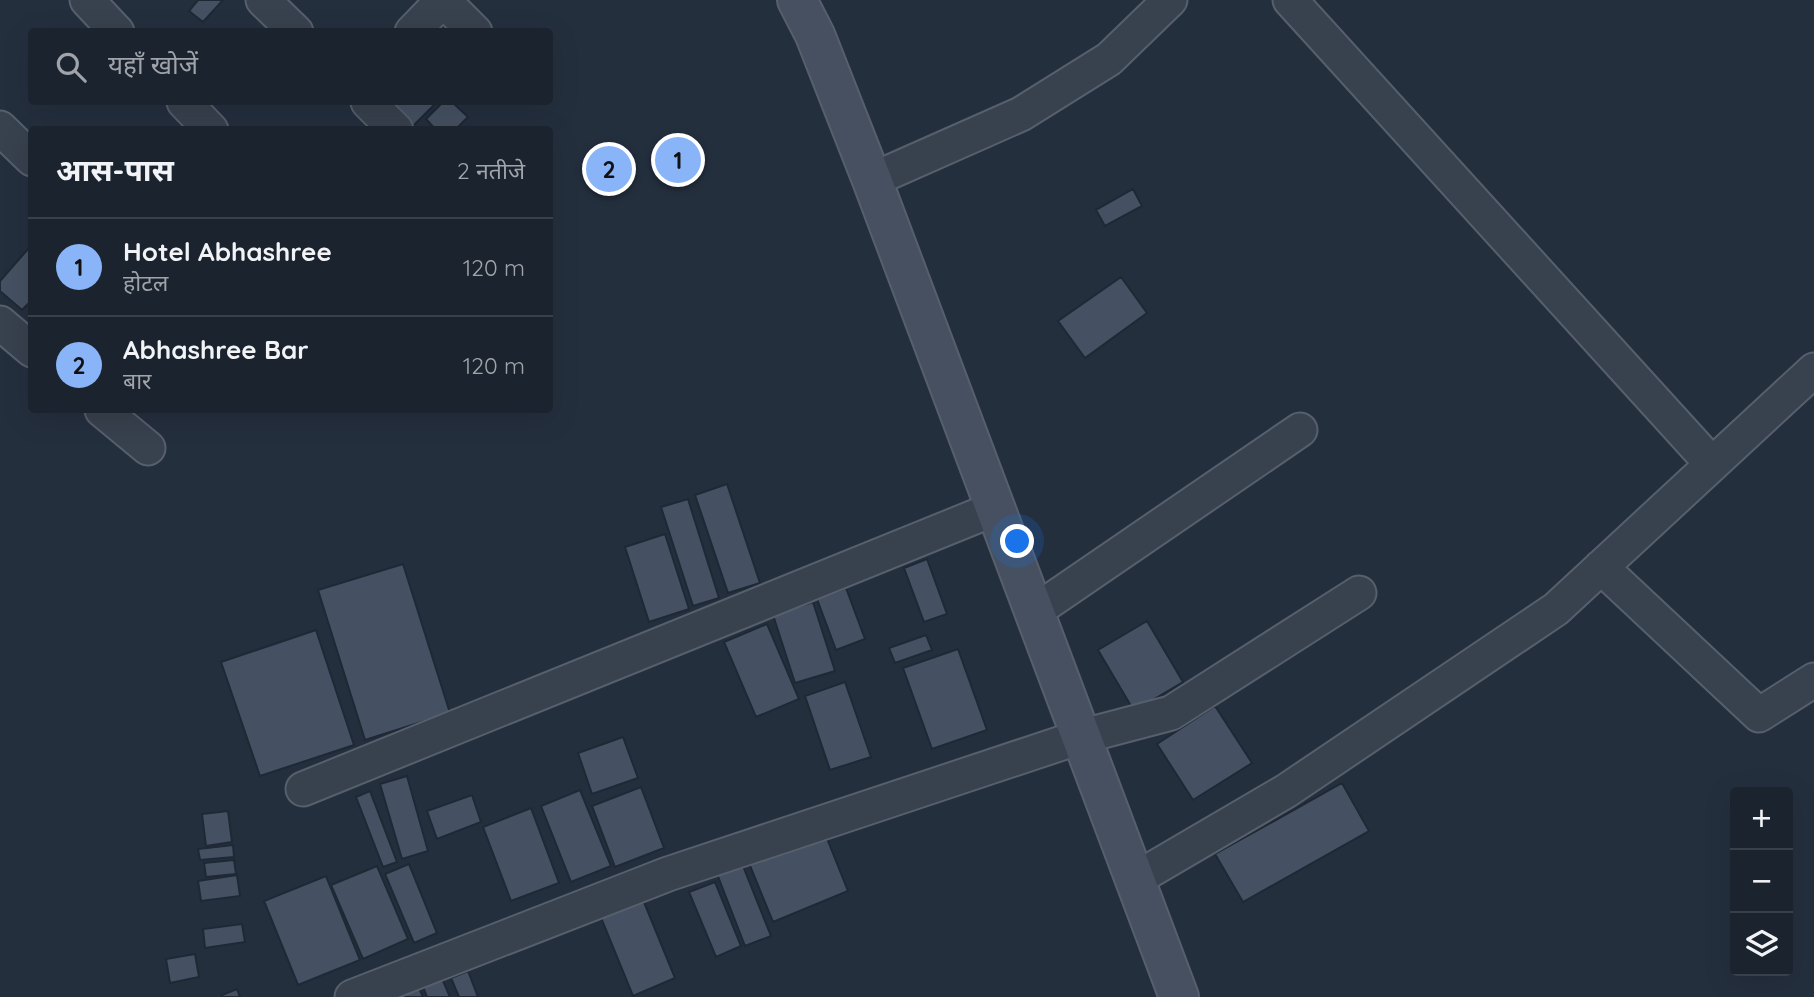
<!DOCTYPE html>
<html lang="hi">
<head>
<meta charset="utf-8">
<style>
	:root { --surface:#1b232e; --page:#282f3a; --text:#f1f3f6; --muted:#a0a4aa; --line:#39404a; --accent:#8ab4f8 }
	body { margin:0; font-family:Quicksand,"Noto Sans Devanagari",sans-serif; background:var(--page); color:var(--text) }
	.controls { position:absolute; right:21px; bottom:21px; display:grid; overflow:hidden; border-radius:7px; box-shadow:0 7px 28px #0002 }
	.controls button { width:63px; height:63px; display:grid; place-items:center; padding:0; border:0; border-bottom:2px solid var(--line); background:var(--surface); color:var(--text); font:35px sans-serif }
	.you { position:absolute; left:1018px; top:542px; width:24px; height:24px; margin:-18px; border:5px solid #fff; border-radius:50%; background:#1a73e8; box-shadow:0 0 0 10px #1a73e833 }
	.badge { display:grid; place-items:center; width:46px; height:46px; border-radius:50%; background:var(--accent); color:#111; font-size:23px; font-weight:700 }
	.pin { position:absolute; translate:-50% -50%; border:4px solid #fff; box-shadow:0 2px 7px #0006 }
	.list { margin:0; padding:0; list-style:none }
	h2 { display:flex; justify-content:space-between; align-items:center; height:91px; margin:0; padding:0 28px; font-size:30px }
	h2 small { font-size:23px; font-weight:400; color:var(--muted) }
	.list li { display:grid; grid-template-columns:46px 1fr auto; gap:21px; align-items:center; box-sizing:border-box; height:98px; padding:0 28px; border-top:2px solid var(--line) }
	.list b { display:block; font-size:26px; white-space:nowrap }
	.list p { margin:0; font-size:23px; white-space:nowrap; color:var(--muted) }
	.list em { font-size:23px; font-style:normal; color:var(--muted) }
	.icon { flex:none; width:38px; height:38px; fill:none; stroke:currentColor; stroke-width:2; stroke-linecap:round; stroke-linejoin:round }
	.map { position:relative; flex:none; width:1814px; height:997px; overflow:hidden }
	.search { position:absolute; background:var(--surface); box-shadow:0 7px 28px #0002; left:28px; top:28px; width:525px; height:77px; display:flex; align-items:center; gap:18px; box-sizing:border-box; padding:0 24px; border-radius:7px; color:var(--muted); font-size:26px }
	.panel { position:absolute; background:var(--surface); box-shadow:0 7px 28px #0002; left:28px; top:126px; width:525px; height:287px; border-radius:7px }
	.map>svg:first-child { display:block }
</style>
</head>
<body>
<div class="map">
<svg width="1814" height="997" viewBox="0 0 1814 997">
	<rect width="100%" height="100%" fill="#242f3e"/>
	<path fill="#455162" stroke="#1f2835" stroke-width="2" d="M198,0H223L203,22L189,11Z
		M389,102H437L413,126Z
		M443,102H452L468,117L455,130H436L426,119Z
		M1133,189L1142,206L1105,226L1096,210Z
		M28,249L32,253V300L22,310L0,291V281Z
		M1121,277L1147,313L1085,358L1058,321Z
		M727,484L760,583L728,593L695,495Z
		M688,499L719,598L693,606L661,507Z
		M665,534L689,609L649,622L625,547Z
		M927,559L947,614L924,622L904,568Z
		M403,564L450,713L365,740L318,590Z
		M846,588L865,639L836,650L817,599Z
		M813,602L835,671L795,683L773,615Z
		M1147,621L1183,682L1134,711L1098,650Z
		M767,624L799,699L756,717L724,642Z
		M316,630L354,745L260,776L221,662Z
		M926,635L932,650L895,663L889,648Z
		M958,649L987,730L932,749L903,668Z
		M845,682L871,757L830,770L805,696Z
		M1215,706L1252,763L1193,800L1157,744Z
		M623,737L638,778L592,794L578,753Z
		M407,776L428,851L402,859L380,784Z
		M1342,783L1369,831L1243,902L1215,854Z
		M641,787L664,848L615,867L592,806Z
		M580,790L611,866L571,882L541,806Z
		M370,791L397,862L383,867L356,797Z
		M472,795L481,822L437,839L427,811Z
		M531,808L559,883L511,901L483,827Z
		M228,811L232,842L206,846L202,814Z
		M822,826L848,891L773,922L746,856Z
		M233,845L234,857L200,860L198,849Z
		M739,856L771,936L745,946L714,866Z
		M234,860L236,874L206,877L204,863Z
		M409,864L437,933L414,943L385,874Z
		M377,866L408,939L363,959L331,885Z
		M237,875L240,896L201,901L198,881Z
		M326,876L360,960L298,985L264,901Z
		M715,882L741,946L716,957L689,892Z
		M639,890L675,978L633,996L597,908Z
		M242,924L245,942L205,948L203,929Z
		M195,954L199,977L170,983L166,959Z
		M468,971L478,997H459L451,978Z
		M440,974L450,997H427L421,981Z
		M418,986L423,997H390Z
		M237,989L240,997H223L222,995Z"/>
	<g fill="none" stroke-linecap="round" stroke-linejoin="round">
		<g stroke="#565f6c" stroke-width="37">
			<path id="street" d="M87,0L117,32
				M263,0L296,32
				M443,0L475,32
				M1290,0L1712,464
				M412,32L443,0
				M184,102L211,130
				M368,102L396,130
				M0,128L32,159
				M872,180L1021,114L1109,59L1170,0
				M0,323L32,350
				M102,410L148,448
				M1601,567L1759,715L1814,680
				M1034,612L1300,430
				M303,789L994,509
				M1134,880L1286,791L1556,609L1814,370
				M352,997L668,874L1080,737L1171,713L1359,593"/>
		</g>
		<g stroke="#565f6c" stroke-width="42">
			<path id="secondary" d="M797,0L815,35L872,180L1179,997"/>
		</g>
		<use href="#street" stroke="#38414e" stroke-width="33"/>
		<use href="#secondary" stroke="#465061" stroke-width="38"/>
	</g>
</svg>
<div class="controls">
<button>+</button>
<button>−</button>
<button><svg class="icon" aria-label="layers" viewBox="0 0 24 24"><path d="M12 4l9 5-9 5-9-5zM3 14l9 5 9-5"/></svg></button>
</div>
<div class="you"></div>
<div class="pin badge" style="left:678px;top:160px">1</div>
<div class="pin badge" style="left:609px;top:169px">2</div>
<div class="search"><svg class="icon" aria-label="search" viewBox="0 0 24 24"><circle cx="10" cy="10" r="6"/><path d="M15 15l6 6"/></svg>यहाँ खोजें</div>
<section class="panel">
<h2>आस-पास<small>2 नतीजे</small></h2>
<ul class="list">
<li><span class="badge">1</span><div><b>Hotel Abhashree</b><p>होटल</p></div><em>120 m</em></li>
<li><span class="badge">2</span><div><b>Abhashree Bar</b><p>बार</p></div><em>120 m</em></li>
</ul>
</section>
</div>
</body>
</html>
